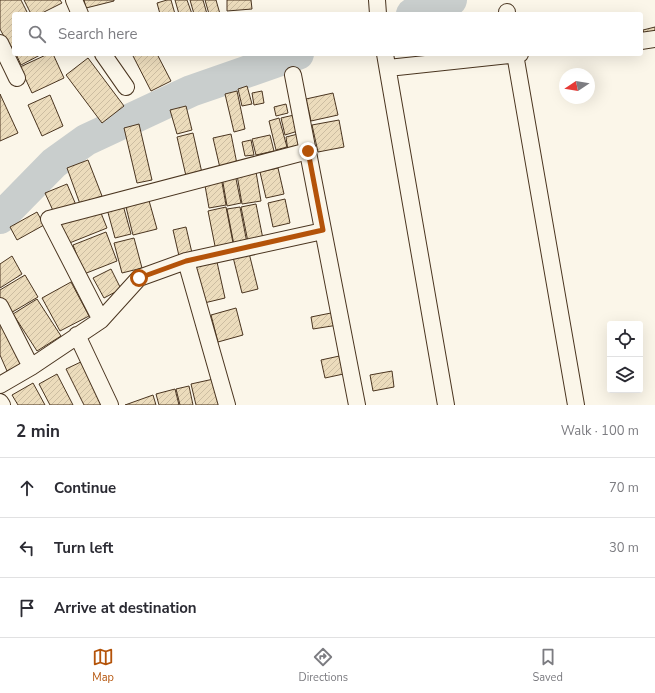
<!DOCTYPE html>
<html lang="en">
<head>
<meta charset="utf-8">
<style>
	:root { --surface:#fff; --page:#f7f7f7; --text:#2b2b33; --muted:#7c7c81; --line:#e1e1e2; --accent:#b45309 }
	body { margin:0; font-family:"Nunito Sans",sans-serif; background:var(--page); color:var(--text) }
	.controls { position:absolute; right:12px; bottom:12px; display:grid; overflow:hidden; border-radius:4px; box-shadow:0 4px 16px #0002 }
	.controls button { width:36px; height:36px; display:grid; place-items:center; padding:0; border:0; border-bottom:1px solid var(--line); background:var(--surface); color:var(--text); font:20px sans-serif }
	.compass { position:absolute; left:559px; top:68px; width:36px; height:36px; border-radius:50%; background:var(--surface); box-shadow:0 4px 16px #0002; rotate:258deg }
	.stop { position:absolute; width:12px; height:12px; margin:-9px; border:3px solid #b45309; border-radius:50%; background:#fff }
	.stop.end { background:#b45309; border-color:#fff; box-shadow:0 1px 4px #0008 }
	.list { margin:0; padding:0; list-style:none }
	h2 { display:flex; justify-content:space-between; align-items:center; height:52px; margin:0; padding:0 16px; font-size:17px }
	h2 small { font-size:13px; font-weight:400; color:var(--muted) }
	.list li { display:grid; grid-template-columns:26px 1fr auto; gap:12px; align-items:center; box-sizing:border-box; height:60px; padding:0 16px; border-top:1px solid var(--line) }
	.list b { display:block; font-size:15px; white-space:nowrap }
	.list em { font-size:13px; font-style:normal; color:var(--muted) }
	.icon { flex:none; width:22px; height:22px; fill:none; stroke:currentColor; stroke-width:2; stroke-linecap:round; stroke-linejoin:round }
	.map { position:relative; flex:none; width:655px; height:405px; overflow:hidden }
	.search { position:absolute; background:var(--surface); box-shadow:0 4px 16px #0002; left:12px; right:12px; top:12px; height:44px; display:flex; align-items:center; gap:10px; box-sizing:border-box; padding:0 14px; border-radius:4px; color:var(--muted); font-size:15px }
	.sheet { height:232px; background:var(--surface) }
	nav { display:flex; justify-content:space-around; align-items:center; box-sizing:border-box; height:56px; border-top:1px solid var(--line); background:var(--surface); font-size:11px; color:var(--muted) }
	nav a { display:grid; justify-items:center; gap:2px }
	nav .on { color:var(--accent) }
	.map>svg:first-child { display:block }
</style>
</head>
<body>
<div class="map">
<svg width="655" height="405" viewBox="0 0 655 405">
	<defs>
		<pattern id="building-hatch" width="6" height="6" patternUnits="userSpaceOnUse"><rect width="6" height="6" fill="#ecdcbc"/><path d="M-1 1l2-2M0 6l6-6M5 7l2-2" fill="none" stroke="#ccbda1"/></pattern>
	</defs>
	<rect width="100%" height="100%" fill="#fbf6e9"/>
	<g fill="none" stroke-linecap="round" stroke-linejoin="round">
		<path stroke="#c9cecd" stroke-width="32" d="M412,14L451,0
			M0,218L54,163L86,140L191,91L298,54"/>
	</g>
	<path fill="url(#building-hatch)" stroke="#4a3520" d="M0,0H21L28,14H14V45L10,48L0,29Z
		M24,0H60L62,3L40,14H31Z
		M84,0H114V1L86,8Z
		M167,0H171L175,14H160L157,3Z
		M175,0H187L192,14H179Z
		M190,0H203L207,14H194Z
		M205,0H216L220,14H209Z
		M227,0H251L252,9L227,11Z
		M655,27V37L645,40L643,30Z
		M16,54H42L21,65Z
		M48,54H53L64,78L32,93L20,67Z
		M132,54H157L171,81L151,91Z
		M88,58L124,106L102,123L66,75Z
		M247,86L252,104L242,106L238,89Z
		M237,91L245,129L234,132L225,94Z
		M262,91L264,103L254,105L252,93Z
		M333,93L338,115L311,121L306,99Z
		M0,94L18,133L0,141Z
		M50,95L63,126L42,136L28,105Z
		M286,104L288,113L276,116L274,107Z
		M186,106L192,130L177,134L170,110Z
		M294,115L298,131L285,135L281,118Z
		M279,118L287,147L276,150L269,121Z
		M339,120L344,147L318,152L312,125Z
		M139,124L152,180L137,183L124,128Z
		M193,133L202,173L186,176L177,137Z
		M231,134L237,164L220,168L213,138Z
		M298,134L301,148L288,151L286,137Z
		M270,135L274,151L256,155L252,139Z
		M251,140L254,155L245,156L242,142Z
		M88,160L102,196L80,204L67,168Z
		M278,168L284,194L266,198L260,172Z
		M256,172L261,201L242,204L237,175Z
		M235,174L241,203L227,206L222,177Z
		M221,177L226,205L209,208L204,180Z
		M67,184L76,205L55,215L45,193Z
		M148,197L157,229L133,235L125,203Z
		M285,199L290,223L273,227L268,203Z
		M256,204L263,239L248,242L241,207Z
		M123,205L131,234L115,238L107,209Z
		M226,207L234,248L216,251L208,211Z
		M240,207L247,243L234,245L227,209Z
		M99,208L107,228L67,244L60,224Z
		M37,212L44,225L17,240L10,227Z
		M186,227L192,253L179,256L173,230Z
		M106,232L117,261L84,274L73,245Z
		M134,238L142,268L122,273L114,243Z
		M249,253L258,289L242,293L233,257Z
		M12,256L22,274L0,288V264Z
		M217,262L225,298L200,304L192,268Z
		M111,269L121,289L104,298L93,278Z
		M25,275L38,297L9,314L0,298V290Z
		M71,282L89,316L60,331L42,298Z
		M37,299L61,336L37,351L13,314Z
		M236,308L243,335L218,342L211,315Z
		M336,312L338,325L313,329L311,317Z
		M0,323L23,364L7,371L0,355Z
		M344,355L348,373L325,378L321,360Z
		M85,360L107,405H84L66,369Z
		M392,371L394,387L373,391L370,375Z
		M57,374L73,405H50L39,384Z
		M218,378L224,405H196L191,384Z
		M33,383L45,405H18L12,395Z
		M189,386L193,405H180L176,389Z
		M175,389L179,405H159L156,394Z
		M153,395L156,405H125Z"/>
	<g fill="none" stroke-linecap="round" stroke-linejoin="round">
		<g stroke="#4a3520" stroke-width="18">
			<path id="street" d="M74,0L80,14
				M377,0L378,14
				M507,12V14
				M641,41L655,39
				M0,43L17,78
				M103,54L126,87
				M385,54L446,405
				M515,54L576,405
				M388,68L520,54
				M293,75L357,405
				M186,261L227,405
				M0,306L31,367
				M101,320L49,219L308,151
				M77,335L110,405
				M0,385L31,367L101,320L139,278L186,261L323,231
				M0,402L2,405"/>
		</g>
		<use href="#street" stroke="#fbf6e9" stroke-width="16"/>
	</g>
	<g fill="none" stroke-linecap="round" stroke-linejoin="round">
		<path stroke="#b45309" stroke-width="5" d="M139,278L186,261L323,230L308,151"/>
	</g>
</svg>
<div class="controls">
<button><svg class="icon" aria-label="locate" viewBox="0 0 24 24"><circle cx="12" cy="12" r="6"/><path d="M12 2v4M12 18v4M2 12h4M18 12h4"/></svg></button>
<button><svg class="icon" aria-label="layers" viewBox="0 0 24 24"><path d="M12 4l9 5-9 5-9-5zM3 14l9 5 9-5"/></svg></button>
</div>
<svg class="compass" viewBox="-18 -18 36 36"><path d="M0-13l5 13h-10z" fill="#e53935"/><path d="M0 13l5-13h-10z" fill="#7c7c81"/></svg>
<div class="stop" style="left:139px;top:278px"></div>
<div class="stop end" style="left:308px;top:151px"></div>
<div class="search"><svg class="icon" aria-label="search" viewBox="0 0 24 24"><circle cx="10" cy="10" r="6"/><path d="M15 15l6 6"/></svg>Search here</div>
</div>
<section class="sheet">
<h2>2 min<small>Walk · 100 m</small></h2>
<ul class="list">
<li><svg class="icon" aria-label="ahead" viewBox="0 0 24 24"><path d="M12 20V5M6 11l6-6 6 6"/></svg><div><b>Continue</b></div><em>70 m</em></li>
<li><svg class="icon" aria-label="left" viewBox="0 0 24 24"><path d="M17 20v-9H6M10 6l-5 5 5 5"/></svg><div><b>Turn left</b></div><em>30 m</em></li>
<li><svg class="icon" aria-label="arrive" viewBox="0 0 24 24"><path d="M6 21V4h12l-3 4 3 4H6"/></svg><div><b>Arrive at destination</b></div></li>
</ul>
</section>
<nav>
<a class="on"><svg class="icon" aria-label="map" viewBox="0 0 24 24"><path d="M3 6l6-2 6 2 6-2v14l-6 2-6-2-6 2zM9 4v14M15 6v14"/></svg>Map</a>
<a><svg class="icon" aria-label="directions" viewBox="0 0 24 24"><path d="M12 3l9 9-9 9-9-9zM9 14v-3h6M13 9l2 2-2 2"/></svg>Directions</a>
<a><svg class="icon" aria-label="saved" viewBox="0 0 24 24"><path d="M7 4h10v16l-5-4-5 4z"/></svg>Saved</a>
</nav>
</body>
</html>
